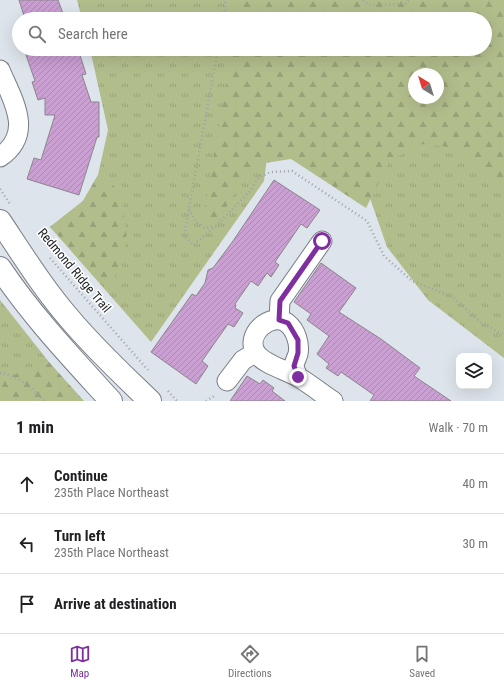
<!DOCTYPE html>
<html lang="en">
<head>
<meta charset="utf-8">
<style>
	:root { --surface:#fff; --page:#f2f2f2; --text:#202124; --muted:#757577; --line:#e0e0e0; --accent:#7e2e9f }
	body { margin:0; font-family:"Roboto Condensed",sans-serif; background:var(--page); color:var(--text) }
	.controls { position:absolute; right:12px; bottom:12px; display:grid; overflow:hidden; border-radius:8px; box-shadow:0 4px 16px #0002 }
	.controls button { width:36px; height:36px; display:grid; place-items:center; padding:0; border:0; border-bottom:1px solid var(--line); background:var(--surface); color:var(--text); font:20px sans-serif }
	.compass { position:absolute; left:408px; top:68px; width:36px; height:36px; border-radius:50%; background:var(--surface); box-shadow:0 4px 16px #0002; rotate:322deg }
	.stop { position:absolute; width:12px; height:12px; margin:-9px; border:3px solid #7e2e9f; border-radius:50%; background:#fff }
	.stop.end { background:#7e2e9f; border-color:#fff; box-shadow:0 1px 4px #0008 }
	.list { margin:0; padding:0; list-style:none }
	h2 { display:flex; justify-content:space-between; align-items:center; height:52px; margin:0; padding:0 16px; font-size:17px }
	h2 small { font-size:13px; font-weight:400; color:var(--muted) }
	.list li { display:grid; grid-template-columns:26px 1fr auto; gap:12px; align-items:center; box-sizing:border-box; height:60px; padding:0 16px; border-top:1px solid var(--line) }
	.list b { display:block; font-size:15px; white-space:nowrap }
	.list p { margin:0; font-size:13px; white-space:nowrap; color:var(--muted) }
	.list em { font-size:13px; font-style:normal; color:var(--muted) }
	.icon { flex:none; width:22px; height:22px; fill:none; stroke:currentColor; stroke-width:2; stroke-linecap:round; stroke-linejoin:round }
	.map { position:relative; flex:none; width:504px; height:401px; overflow:hidden }
	.search { position:absolute; background:var(--surface); box-shadow:0 4px 16px #0002; left:12px; right:12px; top:12px; height:44px; display:flex; align-items:center; gap:10px; box-sizing:border-box; padding:0 14px; border-radius:22px; color:var(--muted); font-size:15px }
	.sheet { height:232px; background:var(--surface) }
	nav { display:flex; justify-content:space-around; align-items:center; box-sizing:border-box; height:56px; border-top:1px solid var(--line); background:var(--surface); font-size:11px; color:var(--muted) }
	nav a { display:grid; justify-items:center; gap:2px }
	nav .on { color:var(--accent) }
	.map>svg:first-child { display:block }
</style>
</head>
<body>
<div class="map">
<svg width="504" height="401" viewBox="0 0 504 401">
	<defs>
		<pattern id="grass-tufts" width="24" height="20" patternUnits="userSpaceOnUse"><rect width="24" height="20" fill="#b2bd8c"/><path d="M3 7l-1-3M5 7V3M7 7l1-3M15 17l-1-3M17 17v-4M19 17l1-3" fill="none" stroke="#98a278"/></pattern>
		<pattern id="forest-firs" width="22" height="20" patternUnits="userSpaceOnUse"><rect width="22" height="20" fill="#b2bd8c"/><path d="M5 1l3.5 6h-7zM16 11l3.5 6h-7z" fill="#98a278"/></pattern>
		<pattern id="building-hatch" width="6" height="6" patternUnits="userSpaceOnUse"><rect width="6" height="6" fill="#ca9fd2"/><path d="M-1 1l2-2M0 6l6-6M5 7l2-2" fill="none" stroke="#ad88b4"/></pattern>
	</defs>
	<rect width="100%" height="100%" fill="#dde4eb"/>
	<path fill="url(#grass-tufts)" d="M77,0H288L285,19H82Z
		M90,49H281L264,181L151,342L50,227L83,201L98,175L108,130Z
		M430,122L504,158V358L428,300L387,247L364,181Z
		M0,300L49,362L38,367L0,401Z"/>
	<path fill="url(#forest-firs)" fill-rule="evenodd" d="M241,0H504V185L459,148L420,144L389,162L366,208L291,159L252,165L219,219L203,218L232,49H485V19H237ZM414,74H438V98H414Z
		M98,175L121,191L127,240L110,291L50,227L83,201Z
		M49,362L84,401H0V377L19,374Z"/>
	<path fill="url(#building-hatch)" stroke="#8b858c" d="M19,0H58L65,19H25Z
		M24,49H78L86,74L82,75L91,102H99V137H97L79,195L27,179L34,158L41,160L55,115H45V98L38,100L32,82L35,81Z
		M274,180L320,210L307,228L301,224L275,262L279,265L271,277L267,273L258,286L251,281L235,304L236,305L235,308L243,313L234,327L228,324L202,361L208,366L196,384L151,352L192,294L196,296L205,283L208,270L213,268L233,241Z
		M321,263L356,288L339,312L381,339L420,368L414,376L451,401H370L374,395L341,372L338,376L326,368L329,364L317,354L329,336L307,320L311,314L294,302Z
		M247,376L260,384L263,380L274,388L272,391L285,401H230Z"/>
	<g fill="none" stroke-linecap="round" stroke-linejoin="round">
		<g stroke="#767c83" stroke-width="21">
			<path id="street" d="M0,70C12,99 35,133 0,157
				M279,320L280,301L322,241
				M298,377C297,374 294,369 294,365C295,361 297,357 298,354C300,344 296,330 287,323C271,311 244,335 256,353C263,364 286,370 298,377C310,384 321,393 333,401
				M227,381L243,360L255,353"/>
		</g>
		<g stroke="#767c83" stroke-width="24">
			<path id="secondary" d="M0,221C22,254 43,288 69,318C94,348 122,374 150,401
				M0,268C32,316 72,358 111,401"/>
		</g>
		<path stroke="#9da3a8" stroke-width="2.5" stroke-dasharray="1 3" stroke-linecap="butt" d="M363,0L369,5L405,4L410,0
			M223,19L226,0
			M218,49L184,236L193,245L217,225L251,190L259,177L271,172L292,171L367,221L384,256L412,281L453,297L480,322L504,335
			M0,189L10,204
			M189,209L196,222L204,228L216,226
			M50,258L148,370
			M0,373C18,376 32,388 44,401
			M168,391L177,401
			M206,401L216,395"/>
		<use href="#street" stroke="#fff" stroke-width="19"/>
		<use href="#secondary" stroke="#fff" stroke-width="22"/>
	</g>
	<g fill="none" stroke-linecap="round" stroke-linejoin="round">
		<path stroke="#7e2e9f" stroke-width="5" d="M298,377L294,366L298,353V340L288,323L279,320L280,301L322,241"/>
	</g>
	<g text-anchor="middle" stroke-width="3" stroke-linejoin="round" paint-order="stroke">
		<g font-size="13" fill="#191c1e" stroke="#fff">
			<text transform="translate(75 270) rotate(50)" y="5">Redmond Ridge Trail</text>
		</g>
	</g>
</svg>
<div class="controls">
<button><svg class="icon" aria-label="layers" viewBox="0 0 24 24"><path d="M12 4l9 5-9 5-9-5zM3 14l9 5 9-5"/></svg></button>
</div>
<svg class="compass" viewBox="-18 -18 36 36"><path d="M0-13l5 13h-10z" fill="#e53935"/><path d="M0 13l5-13h-10z" fill="#757577"/></svg>
<div class="stop" style="left:322px;top:241px"></div>
<div class="stop end" style="left:298px;top:377px"></div>
<div class="search"><svg class="icon" aria-label="search" viewBox="0 0 24 24"><circle cx="10" cy="10" r="6"/><path d="M15 15l6 6"/></svg>Search here</div>
</div>
<section class="sheet">
<h2>1 min<small>Walk · 70 m</small></h2>
<ul class="list">
<li><svg class="icon" aria-label="ahead" viewBox="0 0 24 24"><path d="M12 20V5M6 11l6-6 6 6"/></svg><div><b>Continue</b><p>235th Place Northeast</p></div><em>40 m</em></li>
<li><svg class="icon" aria-label="left" viewBox="0 0 24 24"><path d="M17 20v-9H6M10 6l-5 5 5 5"/></svg><div><b>Turn left</b><p>235th Place Northeast</p></div><em>30 m</em></li>
<li><svg class="icon" aria-label="arrive" viewBox="0 0 24 24"><path d="M6 21V4h12l-3 4 3 4H6"/></svg><div><b>Arrive at destination</b></div></li>
</ul>
</section>
<nav>
<a class="on"><svg class="icon" aria-label="map" viewBox="0 0 24 24"><path d="M3 6l6-2 6 2 6-2v14l-6 2-6-2-6 2zM9 4v14M15 6v14"/></svg>Map</a>
<a><svg class="icon" aria-label="directions" viewBox="0 0 24 24"><path d="M12 3l9 9-9 9-9-9zM9 14v-3h6M13 9l2 2-2 2"/></svg>Directions</a>
<a><svg class="icon" aria-label="saved" viewBox="0 0 24 24"><path d="M7 4h10v16l-5-4-5 4z"/></svg>Saved</a>
</nav>
</body>
</html>
